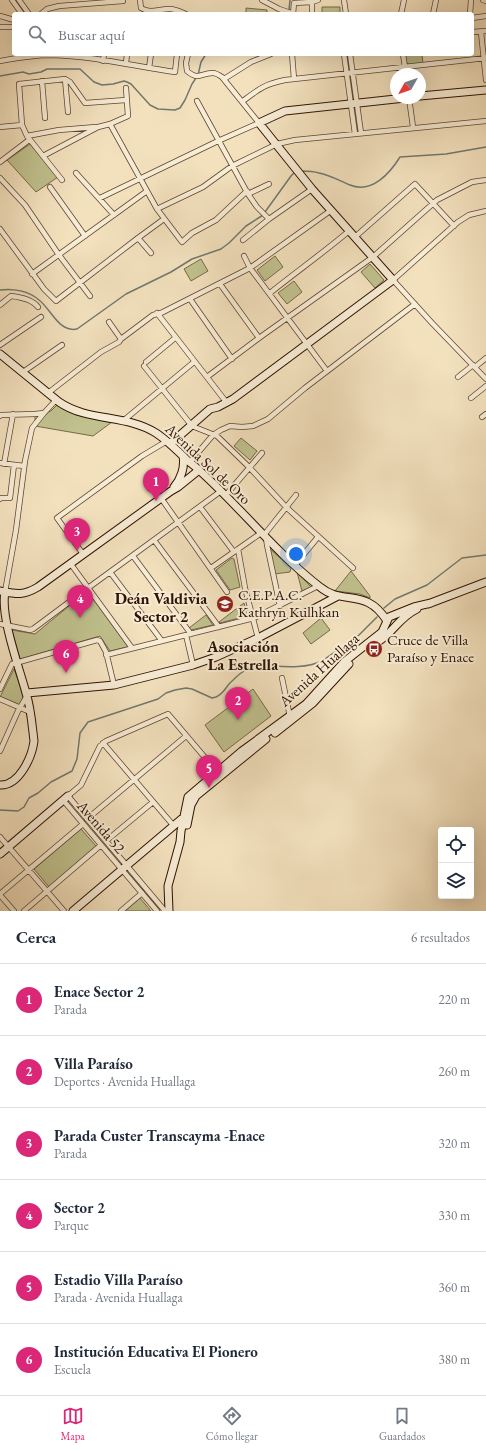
<!DOCTYPE html>
<html lang="es">
<head>
<meta charset="utf-8">
<style>
	:root { --surface:#fff; --page:#f6f6f7; --text:#1f2937; --muted:#747a83; --line:#e0e1e3; --accent:#db2777 }
	body { margin:0; font-family:"EB Garamond",serif; background:var(--page); color:var(--text) }
	.controls { position:absolute; right:12px; bottom:12px; display:grid; overflow:hidden; border-radius:4px; box-shadow:0 4px 16px #0002 }
	.controls button { width:36px; height:36px; display:grid; place-items:center; padding:0; border:0; border-bottom:1px solid var(--line); background:var(--surface); color:var(--text); font:20px sans-serif }
	.compass { position:absolute; left:390px; top:68px; width:36px; height:36px; border-radius:50%; background:var(--surface); box-shadow:0 4px 16px #0002; rotate:230deg }
	.you { position:absolute; left:296px; top:554px; width:14px; height:14px; margin:-10px; border:3px solid #fff; border-radius:50%; background:#1a73e8; box-shadow:0 0 0 6px #1a73e833 }
	.badge { display:grid; place-items:center; width:26px; height:26px; border-radius:50%; background:var(--accent); color:#fff; font-size:13px; font-weight:700 }
	.pin { position:absolute; translate:-50% -33px; filter:drop-shadow(0 1px 2px #0008) }
	.pin::after { content:''; position:absolute; top:21px; width:14px; height:12px; background:inherit; clip-path:polygon(0 0,100% 0,50% 100%) }
	.list { margin:0; padding:0; list-style:none }
	h2 { display:flex; justify-content:space-between; align-items:center; height:52px; margin:0; padding:0 16px; font-size:17px }
	h2 small { font-size:13px; font-weight:400; color:var(--muted) }
	.list li { display:grid; grid-template-columns:26px 1fr auto; gap:12px; align-items:center; box-sizing:border-box; height:72px; padding:0 16px; border-top:1px solid var(--line) }
	.list b { display:block; font-size:15px; white-space:nowrap }
	.list p { margin:0; font-size:13px; white-space:nowrap; color:var(--muted) }
	.list em { font-size:13px; font-style:normal; color:var(--muted) }
	.icon { flex:none; width:22px; height:22px; fill:none; stroke:currentColor; stroke-width:2; stroke-linecap:round; stroke-linejoin:round }
	.map { position:relative; flex:none; width:486px; height:911px; overflow:hidden }
	.search { position:absolute; background:var(--surface); box-shadow:0 4px 16px #0002; left:12px; right:12px; top:12px; height:44px; display:flex; align-items:center; gap:10px; box-sizing:border-box; padding:0 14px; border-radius:4px; color:var(--muted); font-size:15px }
	.sheet { height:484px; background:var(--surface) }
	nav { display:flex; justify-content:space-around; align-items:center; box-sizing:border-box; height:56px; border-top:1px solid var(--line); background:var(--surface); font-size:11px; color:var(--muted) }
	nav a { display:grid; justify-items:center; gap:2px }
	nav .on { color:var(--accent) }
	.map>svg:first-child { display:block }
</style>
</head>
<body>
<div class="map">
<svg width="486" height="911" viewBox="0 0 486 911">
	<rect width="100%" height="100%" fill="#f3e1be"/>
	<filter id="stains"><feTurbulence type="fractalNoise" baseFrequency=".005" numOctaves="4"/><feColorMatrix values="0 0 0 0 .2 0 0 0 0 .09 0 0 0 0 .02 0 0 0 .5 -.17"/></filter>
	<radialGradient id="worn" r=".72"><stop offset=".6" stop-color="#630" stop-opacity="0"/><stop offset="1" stop-color="#630" stop-opacity=".3"/></radialGradient>
	<path fill="#c0c18e" stroke="#776947" d="M322,7H340V14H322Z
		M246,8L267,10V14H246Z
		M405,54H422L423,64L406,65Z
		M30,144L58,177L36,192L7,160Z
		M275,256L283,267L265,281L257,270Z
		M201,259L208,271L191,281L184,269Z
		M370,264L384,280L375,288L361,272Z
		M294,281L302,292L287,304L278,293Z
		M57,405L76,415L112,422L93,436L35,426V415L51,411Z
		M241,438L257,451L250,460L234,446Z
		M269,548L291,568L290,572L274,574Z
		M232,558L234,559L240,587L230,590L216,570Z
		M351,571L370,596V598L360,594L335,591Z
		M297,572L311,587L302,591Z
		M88,592L127,645V647L110,651L100,636L20,659L12,630L35,634L69,606Z
		M244,603L247,616L220,623L219,622Z
		M206,615L213,625L191,630L189,628Z
		M321,618L330,630L311,644L303,633Z
		M14,669L24,696L19,705L0,697Z
		M253,689L271,716L224,752L205,725Z
		M81,829L96,846L49,887L34,869Z
		M129,871L159,906L157,908L127,872Z
		M140,898L151,911H125Z"/>
	<g fill="none" stroke-linecap="round" stroke-linejoin="round">
		<path stroke="#71786e" stroke-width="1.5" d="M289,10L290,0
			M0,76L23,72L29,74L41,72L47,69H80L94,82L102,85L113,84L124,81L127,82L131,84L150,105L158,109L175,110L180,108L185,100L192,84L198,75L201,62L206,54
			M300,171C306,171 313,171 319,173C330,175 340,181 350,185C372,194 390,173 400,157L446,154L486,147
			M265,212L291,176L295,172
			M0,290C13,288 29,291 39,300C51,309 59,333 77,329L126,294L171,272L192,259L221,249L229,243L246,226L263,215
			M384,608L395,599L427,585L462,558L486,555
			M0,810L18,811L24,807L29,798L38,793L51,782L72,771L77,759L80,733L88,722L158,699L166,693L175,690L186,688L192,689L212,698L216,697C223,694 225,689 229,684C236,677 244,669 254,666C260,664 267,666 273,666C289,667 307,668 322,661L359,635L377,617"/>
		<g stroke="#5f4530" stroke-width="6">
			<path id="street" d="M12,0L22,14
				M19,0L29,14
				M140,0L141,8C150,14 159,9 170,9C175,9 181,12 186,14
				M262,0L279,9L294,14
				M344,0L346,14
				M483,0L486,1
				M312,2V14
				M41,14L47,9L59,6L123,1
				M293,14L294,3L312,2L318,0
				M401,14L404,0
				M433,14L436,0
				M470,14L471,0
				M0,16L14,20
				M472,18L486,16
				M0,27H14
				M472,32L486,31
				M481,32L486,80
				M292,54L294,79
				M344,54L355,134
				M350,54L361,133
				M403,54L406,74
				M0,61C17,58 35,55 52,55C93,56 134,66 175,72L177,54
				M103,61L104,54
				M126,63L127,54
				M149,68L151,54
				M65,79L68,112
				M224,79L251,62L271,54
				M42,81L45,118
				M409,98L413,127
				M197,101L248,194L257,207L269,219
				M243,101C259,89 265,84 285,80L486,58
				M110,124L157,209L182,242L192,233L216,220L247,191
				M0,127L22,125
				M27,136L59,130L96,127
				M43,156L98,127L110,124L128,116L126,88
				M0,162L29,140
				M76,173L114,215
				M0,178L25,205L59,255L90,296
				M62,180L27,136L22,125L19,84L65,79L70,82L85,103L126,100
				M50,187L85,236
				M248,194L269,184
				M100,198L218,141L259,123L222,77C219,75 216,73 213,73C200,73 199,81 187,71L186,63L188,54
				M157,209L203,187L232,166L277,144L295,140L486,121
				M486,211L469,215L458,222L393,280L432,323L486,379
				M0,229L44,289L56,301L138,238L164,219
				M355,237L415,184L454,226
				M138,238L151,253
				M243,240L269,219L312,189
				M244,256L250,268L327,371
				M32,274L147,191
				M220,284L259,338
				M270,293C296,272 323,253 349,231
				M190,299L232,359
				M0,305L11,296C20,297 32,299 38,307
				M157,313L227,403
				M109,322L121,339
				M0,345L41,317
				M146,362L175,338
				M144,366L192,426L217,436L249,467L286,507L353,568
				M475,367L486,358
				M23,372L62,345
				M207,377L259,338L373,257L437,200L472,182L486,180
				M458,377L473,365
				M48,393L101,352L119,342L121,339L153,315L161,313L250,268L330,211
				M471,398L486,386
				M0,416L1,415L35,414L44,413L56,400
				M482,417L486,414
				M123,421L194,362
				M190,462L213,435L221,430L230,426L242,427L253,426L268,419L305,388L415,304
				M0,463L24,466
				M4,464L13,414
				M225,496L262,453
				M161,498L227,592
				M0,499L1,498H10L14,465
				M200,507L234,552
				M264,535L296,495
				M266,538L267,545L280,606
				M154,540L219,627
				M238,549L245,588L258,638
				M83,554L57,518L142,456L167,441
				M133,556L191,634
				M70,563L132,648
				M295,565L318,537
				M211,568L261,533
				M110,572L162,641
				M5,592L16,530L25,461L32,428L44,413
				M0,624L30,630L33,629L88,588L221,491
				M186,635L193,665
				M106,655L254,618L318,586
				M282,678L290,717
				M0,689L12,664L97,640L100,641L106,652L114,685
				M0,699L30,712
				M103,743L173,825
				M0,751L18,711L27,696
				M63,800L157,911
				M87,819L186,736
				M0,837L64,911
				M106,841L153,802
				M0,894L83,824
				M0,895L14,911
				M24,911L101,845
				M121,911L142,893
				M165,911L68,796L81,785L100,746L106,741L168,714L219,774"/>
		</g>
		<g stroke="#2e1100" stroke-width="9">
			<path id="secondary" d="M420,96L486,90
				M0,354L59,402C88,422 126,414 156,433C168,441 178,451 188,461C192,464 196,467 200,471C241,508 276,553 320,587C343,606 366,587 387,621
				M170,444L210,409L218,407L233,399L393,280L312,189L259,123L285,111L405,98
				M174,487C181,479 185,467 183,456
				M0,591C16,594 23,596 38,587L171,491L178,487L199,470
				M428,604L486,582
				M369,648C376,644 382,639 388,634C397,625 404,615 417,609
				M27,693L114,685L193,665L216,657L258,638L338,596
				M275,733L313,703L349,664
				M0,785C19,786 32,757 34,741C32,725 31,708 26,693C19,667 0,616 5,592
				M187,825L191,805L196,796L266,739
				M0,854L68,796
				M73,911L184,817
				M169,911L168,886L180,842L181,831L188,797L242,751L306,704L344,662L382,632L389,617L414,607L431,603"/>
		</g>
		<use href="#street" stroke="#f7ecd5" stroke-width="4.5"/>
		<use href="#secondary" stroke="#f7ecd5" stroke-width="7"/>
	</g>
	<defs>
		<g id="school-disc" transform="scale(0.9)"><circle r="9.5" fill="#8f2418" stroke="#f7ecd5"/><path d="M0-5L7-2L0 1L-7-2ZM-4 1L0 2.5L4 1V4Q0 6-4 4Z" fill="#fff"/></g>
		<g id="bus-disc" transform="scale(0.9)"><circle r="9.5" fill="#8f2418" stroke="#f7ecd5"/><path d="M-5-6H5V4H4V6H2V4H-2V6H-4V4H-5ZM-3.5-4V0h7V-4ZM-3.5 1.2v1.5H-2V1.2ZM2 1.2v1.5H3.5V1.2Z" fill="#fff"/></g>
	</defs>
	<g fill-rule="evenodd">
		<use href="#school-disc" x="225" y="604"/>
		<use href="#bus-disc" x="374" y="649"/>
	</g>
	<g text-anchor="middle" stroke-width="4" stroke-linejoin="round" paint-order="stroke">
		<g font-size="15" fill="#2e1100" stroke="#f7ecd5">
			<text transform="translate(208 464) rotate(43)" y="5">Avenida Sol de Oro</text>
			<text transform="translate(319 670) rotate(-42)" y="5">Avenida Huallaga</text>
			<text transform="translate(101 827) rotate(49)" y="5">Avenida 52</text>
		</g>
		<g font-size="15" fill="#2e1100" stroke="#f7ecd5" text-anchor="start">
			<text x="238" y="600">C.E.P.A.C.<tspan x="238" dy="17">Kathryn Kulhkan</tspan></text>
			<text x="387" y="645">Cruce de Villa<tspan x="387" dy="17">Paraíso y Enace</tspan></text>
		</g>
		<g font-size="16" font-weight="bold" fill="#2e1100" stroke="#f7ecd5">
			<text x="161" y="604">Deán Valdivia<tspan x="161" dy="18">Sector 2</tspan></text>
			<text x="243" y="652">Asociación<tspan x="243" dy="18">La Estrella</tspan></text>
		</g>
	</g>
	<rect width="100%" height="100%" filter="url(#stains)"/>
	<rect width="100%" height="100%" fill="url(#worn)"/>
</svg>
<div class="controls">
<button><svg class="icon" aria-label="locate" viewBox="0 0 24 24"><circle cx="12" cy="12" r="6"/><path d="M12 2v4M12 18v4M2 12h4M18 12h4"/></svg></button>
<button><svg class="icon" aria-label="layers" viewBox="0 0 24 24"><path d="M12 4l9 5-9 5-9-5zM3 14l9 5 9-5"/></svg></button>
</div>
<svg class="compass" viewBox="-18 -18 36 36"><path d="M0-13l5 13h-10z" fill="#e53935"/><path d="M0 13l5-13h-10z" fill="#747a83"/></svg>
<div class="you"></div>
<div class="pin badge" style="left:156px;top:501px">1</div>
<div class="pin badge" style="left:238px;top:720px">2</div>
<div class="pin badge" style="left:77px;top:551px">3</div>
<div class="pin badge" style="left:80px;top:618px">4</div>
<div class="pin badge" style="left:209px;top:788px">5</div>
<div class="pin badge" style="left:66px;top:673px">6</div>
<div class="search"><svg class="icon" aria-label="search" viewBox="0 0 24 24"><circle cx="10" cy="10" r="6"/><path d="M15 15l6 6"/></svg>Buscar aquí</div>
</div>
<section class="sheet">
<h2>Cerca<small>6 resultados</small></h2>
<ul class="list">
<li><span class="badge">1</span><div><b>Enace Sector 2</b><p>Parada</p></div><em>220 m</em></li>
<li><span class="badge">2</span><div><b>Villa Paraíso</b><p>Deportes · Avenida Huallaga</p></div><em>260 m</em></li>
<li><span class="badge">3</span><div><b>Parada Custer Transcayma -Enace</b><p>Parada</p></div><em>320 m</em></li>
<li><span class="badge">4</span><div><b>Sector 2</b><p>Parque</p></div><em>330 m</em></li>
<li><span class="badge">5</span><div><b>Estadio Villa Paraíso</b><p>Parada · Avenida Huallaga</p></div><em>360 m</em></li>
<li><span class="badge">6</span><div><b>Institución Educativa El Pionero</b><p>Escuela</p></div><em>380 m</em></li>
</ul>
</section>
<nav>
<a class="on"><svg class="icon" aria-label="map" viewBox="0 0 24 24"><path d="M3 6l6-2 6 2 6-2v14l-6 2-6-2-6 2zM9 4v14M15 6v14"/></svg>Mapa</a>
<a><svg class="icon" aria-label="directions" viewBox="0 0 24 24"><path d="M12 3l9 9-9 9-9-9zM9 14v-3h6M13 9l2 2-2 2"/></svg>Cómo llegar</a>
<a><svg class="icon" aria-label="saved" viewBox="0 0 24 24"><path d="M7 4h10v16l-5-4-5 4z"/></svg>Guardados</a>
</nav>
</body>
</html>
